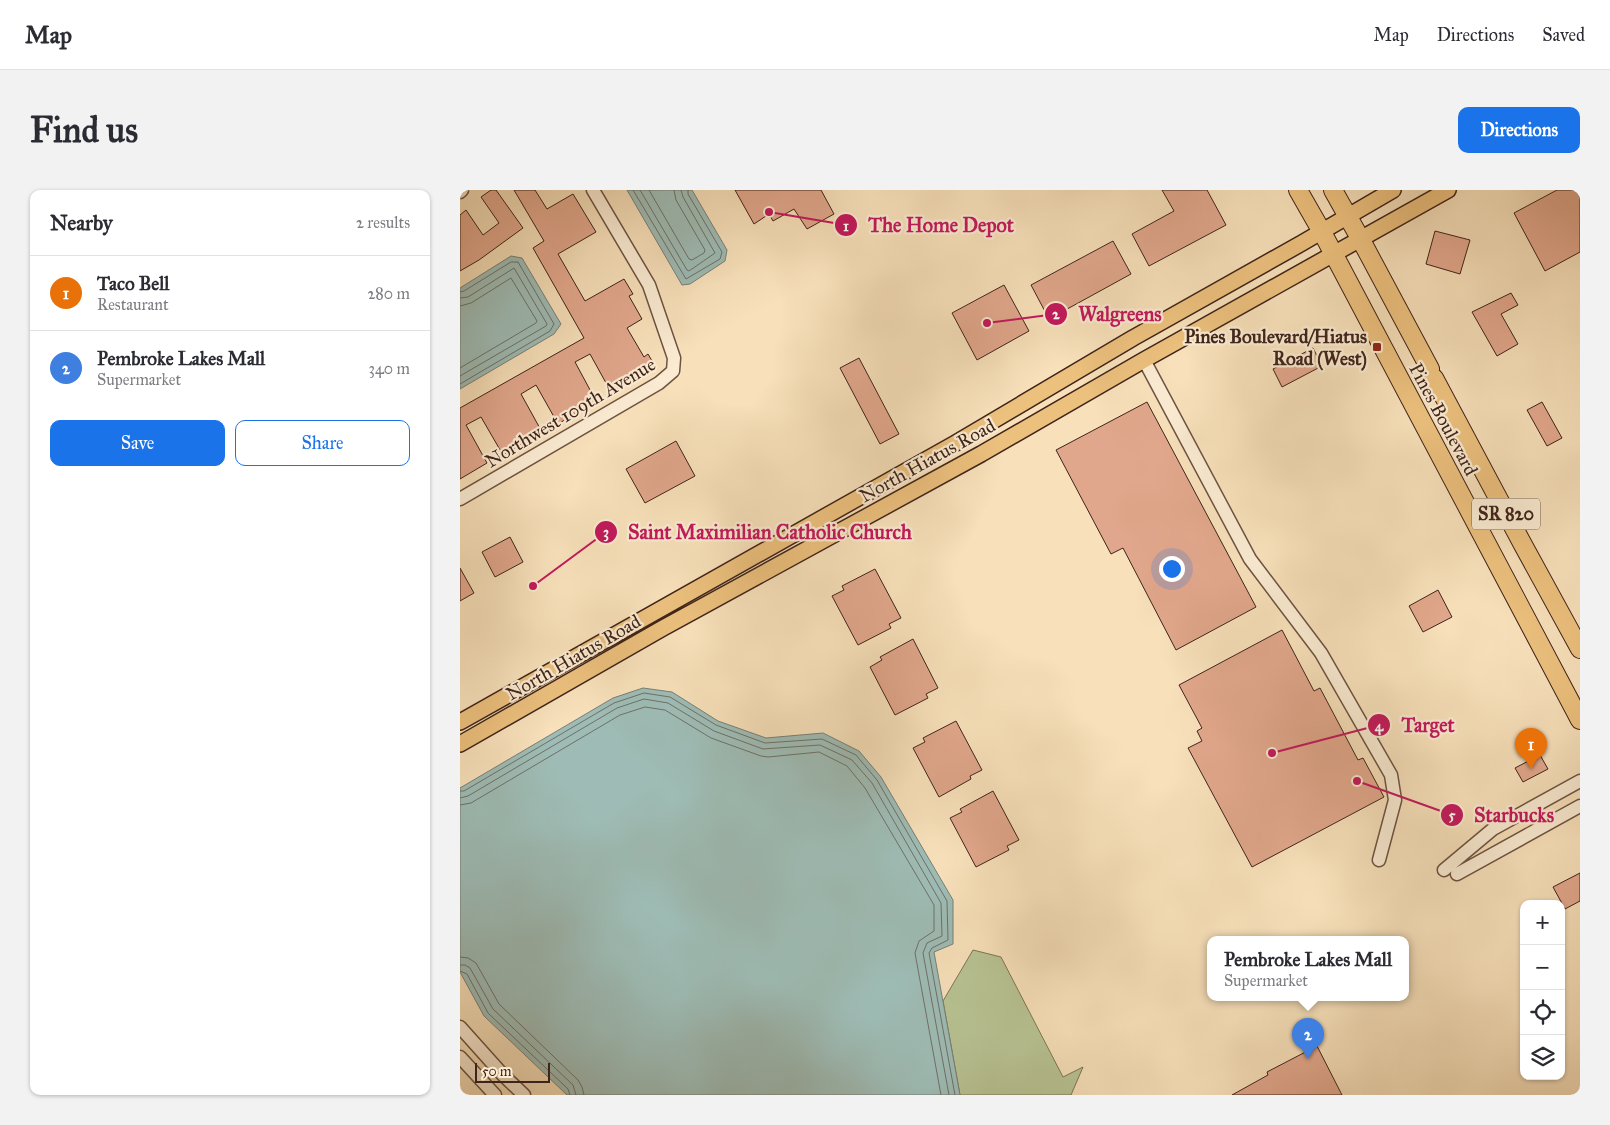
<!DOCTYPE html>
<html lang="en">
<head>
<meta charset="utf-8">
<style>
	:root { --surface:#fff; --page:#f2f2f3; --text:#2b2b33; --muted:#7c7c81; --line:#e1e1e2; --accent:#1a73e8 }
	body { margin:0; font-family:"IM FELL Great Primer",serif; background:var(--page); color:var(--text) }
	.controls { position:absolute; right:15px; bottom:15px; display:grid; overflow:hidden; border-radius:10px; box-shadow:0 1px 4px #0004 }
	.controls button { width:45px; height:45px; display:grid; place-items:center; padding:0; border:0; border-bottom:1px solid var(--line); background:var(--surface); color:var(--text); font:25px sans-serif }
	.scale { position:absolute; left:15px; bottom:12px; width:75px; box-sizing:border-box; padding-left:5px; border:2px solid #3f241a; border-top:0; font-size:14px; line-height:18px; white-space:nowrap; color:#3f241a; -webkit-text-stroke:4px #faebd2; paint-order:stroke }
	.you { position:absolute; left:711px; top:378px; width:18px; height:18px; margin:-12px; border:4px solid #fff; border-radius:50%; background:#1a73e8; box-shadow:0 0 0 8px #1a73e833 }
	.badge { display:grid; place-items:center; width:32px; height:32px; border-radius:50%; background:var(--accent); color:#fff; font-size:16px; font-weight:700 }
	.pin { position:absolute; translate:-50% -41px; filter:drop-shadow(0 1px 2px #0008) }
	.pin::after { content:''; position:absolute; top:26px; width:18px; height:15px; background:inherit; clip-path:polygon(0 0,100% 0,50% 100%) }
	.popup { position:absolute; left:747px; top:746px; width:202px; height:65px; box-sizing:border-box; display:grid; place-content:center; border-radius:10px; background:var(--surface); filter:drop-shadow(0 1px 4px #0005); font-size:16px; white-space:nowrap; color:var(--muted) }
	.popup b { font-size:19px; color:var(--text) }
	.popup::after { content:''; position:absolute; left:50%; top:100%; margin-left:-10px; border:10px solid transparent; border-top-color:var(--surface) }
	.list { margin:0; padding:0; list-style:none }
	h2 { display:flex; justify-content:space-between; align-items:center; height:65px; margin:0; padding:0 20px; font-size:21px }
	h2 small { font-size:16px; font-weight:400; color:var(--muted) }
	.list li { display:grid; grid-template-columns:32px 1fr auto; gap:15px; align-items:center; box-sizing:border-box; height:75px; padding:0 20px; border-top:1px solid var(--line) }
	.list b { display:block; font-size:19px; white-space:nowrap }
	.list p { margin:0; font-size:16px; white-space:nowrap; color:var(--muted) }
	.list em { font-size:16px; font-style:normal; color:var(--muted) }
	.actions { display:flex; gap:10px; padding:15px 20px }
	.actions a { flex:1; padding:11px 0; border:1px solid var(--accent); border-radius:10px; text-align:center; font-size:18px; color:var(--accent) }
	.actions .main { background:var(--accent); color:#fff }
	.icon { flex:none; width:28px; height:28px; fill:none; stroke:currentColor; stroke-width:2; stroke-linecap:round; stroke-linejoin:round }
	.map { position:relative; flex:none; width:1120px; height:905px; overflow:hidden; border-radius:10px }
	header { display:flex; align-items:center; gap:30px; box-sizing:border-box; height:70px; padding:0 25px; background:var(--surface); border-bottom:1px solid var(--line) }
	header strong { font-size:24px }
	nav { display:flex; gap:28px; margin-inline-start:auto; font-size:18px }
	.intro { display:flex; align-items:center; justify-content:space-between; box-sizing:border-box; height:120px; padding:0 30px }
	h1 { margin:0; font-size:35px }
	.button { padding:12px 22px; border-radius:10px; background:var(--accent); color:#fff; font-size:18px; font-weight:700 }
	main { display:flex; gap:30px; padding:0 30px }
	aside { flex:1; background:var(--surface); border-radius:10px; box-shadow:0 1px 4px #0004 }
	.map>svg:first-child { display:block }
</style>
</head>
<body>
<header>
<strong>Map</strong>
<nav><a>Map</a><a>Directions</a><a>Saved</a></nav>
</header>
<div class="intro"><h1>Find us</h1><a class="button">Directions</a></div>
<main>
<aside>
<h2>Nearby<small>2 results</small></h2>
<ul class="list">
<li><span class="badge" style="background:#e8710a">1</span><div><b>Taco Bell</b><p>Restaurant</p></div><em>280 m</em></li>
<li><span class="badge" style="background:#3f7fe0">2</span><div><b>Pembroke Lakes Mall</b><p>Supermarket</p></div><em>340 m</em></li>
</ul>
<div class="actions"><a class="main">Save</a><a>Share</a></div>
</aside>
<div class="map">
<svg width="1120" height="905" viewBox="0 0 1120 905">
	<rect width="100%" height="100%" fill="#f7e0ba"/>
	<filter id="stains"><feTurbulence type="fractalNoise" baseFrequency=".004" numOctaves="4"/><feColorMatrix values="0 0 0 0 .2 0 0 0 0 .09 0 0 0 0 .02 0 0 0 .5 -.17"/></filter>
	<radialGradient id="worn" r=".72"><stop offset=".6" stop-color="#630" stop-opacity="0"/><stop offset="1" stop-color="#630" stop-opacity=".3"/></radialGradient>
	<path fill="#b8c393" stroke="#7c7456" d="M513,760L541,767L603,887L623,877L611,905H500L483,811Z"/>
	<path fill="#9ebcb5" stroke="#787f77" d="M167,0H232L267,60L265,71L230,94L222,95Z
		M51,66L62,68L101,134L94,144L0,199V98Z
		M183,498L212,502L258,531L306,548L363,543L399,561L421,587L493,710V754L474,762L500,905H107L24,826L0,782V598L153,508Z"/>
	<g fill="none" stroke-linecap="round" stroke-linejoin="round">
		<path stroke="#6e7068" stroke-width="1" d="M173,0L226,89L260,69L262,62L228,4V0
			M180,0L227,80L229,81L255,63L223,7L221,0
			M189,0L229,69L232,70L244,63L245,60L216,10L214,0
			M0,102L4,101L51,72H58L94,134L90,141L0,194
			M0,108L8,107L54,78L87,134L86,136L0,186
			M0,116L11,113L51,88L77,131L76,133L0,178
			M0,601H4L154,513L184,503L210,507L256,535L305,553L362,549L396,565L417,590L487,711L488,750L472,758L469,763L495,905
			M0,608L8,606L157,518L184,509L208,513L254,541L303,559L360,555L392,570L412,593L481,713L482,746L467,753L463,763L489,905
			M0,615L11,613L160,525L185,517L205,520L251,548L301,566L308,567L359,562L387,576L405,598L474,715V741L459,751L455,763L481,905
			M0,767L8,768L16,773L39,814L118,890L122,897L124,905
			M0,775H5L10,778L33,819L113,895L116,905
			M0,781L7,784L28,823L108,899L110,905"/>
	</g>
	<path fill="#e1a78c" stroke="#3f241a" d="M31,0H36L63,38L19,70L0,81V25L6,20L23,45L39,33L21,7Z
		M54,0H75L87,19L113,4L136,42L98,64L125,111L164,89L173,104L169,106L182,129L167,138L184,167L188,164L195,176L151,202L130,164L115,172L136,211L98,234L76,195L61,204L82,242L43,265L21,227L6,235L27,273L0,289V218L124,148L73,58L84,51Z
		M275,0H361L374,24L347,39L334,19L313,31L309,24L294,34Z
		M702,0H747L766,35L689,76L672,44L714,21Z
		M1097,0H1120V62L1085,81L1054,23Z
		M975,41L1010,50L1000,84L966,74Z
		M653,51L671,84L589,129L571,95Z
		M544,95L569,141L517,170L492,123Z
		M1051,103L1058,115L1041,124L1058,154L1037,166L1012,122Z
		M853,158L862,176L822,197L813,179Z
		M399,168L439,244L420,254L380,178Z
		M687,212L796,417L716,460L663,358L651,364L596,260Z
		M1082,212L1102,248L1087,256L1067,220Z
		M216,251L235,286L185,313L166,279Z
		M50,347L63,372L35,387L22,362Z
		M0,378L14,403L0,411Z
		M415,379L441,428L429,434L431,438L398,455L372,406L384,400L382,396Z
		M978,400L992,427L963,442L949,416Z
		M822,440L854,501L860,498L898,570L903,568L924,607L792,677L728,558L742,551L737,541L742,538L719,495Z
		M453,449L478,498L466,504L468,508L435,525L410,477L422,470L420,467Z
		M496,531L522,580L510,586L511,589L479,607L453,558L465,552L463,548Z
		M1080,565L1088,579L1063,592L1055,578Z
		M533,601L559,650L547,656L549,660L516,677L490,628L502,622L500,619Z
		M1120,683V711L1105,719L1093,697Z
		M857,856L882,905H772L808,885L807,882Z"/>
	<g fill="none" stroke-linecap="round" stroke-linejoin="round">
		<g stroke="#6d5342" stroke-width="15">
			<path id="minor" d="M0,2L2,0
				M684,170L790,369L861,463L931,585L935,610L919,670
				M0,309L199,193L213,181L214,168L189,95L133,0
				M984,680L1033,639L1120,591
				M997,684L1120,616
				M0,837L43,885L64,905
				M0,867L35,905"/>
		</g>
		<g stroke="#3f241a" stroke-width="18">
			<path id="major" d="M0,532L494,254L673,148L842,53L933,0
				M0,554L203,438L521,264L684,170L988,0"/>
		</g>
		<g stroke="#3f241a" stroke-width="20">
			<path id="highway" d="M838,0L862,42L1120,530
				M873,0L901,50L970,179
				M974,188L1062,353L1120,459"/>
		</g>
		<use href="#minor" stroke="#faebd2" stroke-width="12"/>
		<use href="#major" stroke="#ecc07d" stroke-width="15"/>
		<use href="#highway" stroke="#ecc07d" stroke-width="18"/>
	</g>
	<rect fill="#8f2418" stroke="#faebd2" stroke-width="2" x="912" y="152" width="10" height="10" rx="2.5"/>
	<g text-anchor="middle" stroke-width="4.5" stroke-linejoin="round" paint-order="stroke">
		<rect fill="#faebd2" stroke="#776051" stroke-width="1" x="1012" y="308.5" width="68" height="31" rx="4"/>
		<g font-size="18" font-weight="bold" fill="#3f241a">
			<text x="1046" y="330">SR 820</text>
		</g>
		<g font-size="19" font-weight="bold" fill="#3f241a" stroke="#faebd2" text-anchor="end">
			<text x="907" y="153">Pines Boulevard/Hiatus<tspan x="907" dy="22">Road (West)</tspan></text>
		</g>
		<g font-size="19" fill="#3f241a" stroke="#faebd2">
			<text transform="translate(110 222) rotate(-31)" y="7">Northwest 109th Avenue</text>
			<text transform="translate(984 229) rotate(62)" y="7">Pines Boulevard</text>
			<text transform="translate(467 270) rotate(-29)" y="7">North Hiatus Road</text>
			<text transform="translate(113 467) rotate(-30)" y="7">North Hiatus Road</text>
		</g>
	</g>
	<path fill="none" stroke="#c2185b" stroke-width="2" d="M309 22L386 35M527 133L596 124M73 396L146 342M812 563L919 535M897 591L992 625"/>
	<g fill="#c2185b" stroke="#faebd2" stroke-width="2">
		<circle cx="309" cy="22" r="5"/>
		<circle cx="527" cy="133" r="5"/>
		<circle cx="73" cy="396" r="5"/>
		<circle cx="812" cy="563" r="5"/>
		<circle cx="897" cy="591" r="5"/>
		<circle cx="386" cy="35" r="12"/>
		<circle cx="596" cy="124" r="12"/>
		<circle cx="146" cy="342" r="12"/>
		<circle cx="919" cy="535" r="12"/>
		<circle cx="992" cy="625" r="12"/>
	</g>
	<g font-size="15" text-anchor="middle" font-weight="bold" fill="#fff">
		<text x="386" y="41">1</text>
		<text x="596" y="129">2</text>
		<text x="146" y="347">3</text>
		<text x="919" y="541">4</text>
		<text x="992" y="630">5</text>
	</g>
	<g font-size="20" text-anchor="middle" font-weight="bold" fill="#c2185b" stroke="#faebd2" stroke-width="4.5" stroke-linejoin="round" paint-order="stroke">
		<text x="481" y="42">The Home Depot</text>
		<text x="660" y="131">Walgreens</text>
		<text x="310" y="349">Saint Maximilian Catholic Church</text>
		<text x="968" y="542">Target</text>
		<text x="1054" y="632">Starbucks</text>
	</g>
	<rect width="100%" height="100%" filter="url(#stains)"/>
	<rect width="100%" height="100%" fill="url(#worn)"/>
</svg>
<div class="controls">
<button>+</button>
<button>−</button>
<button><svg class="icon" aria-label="locate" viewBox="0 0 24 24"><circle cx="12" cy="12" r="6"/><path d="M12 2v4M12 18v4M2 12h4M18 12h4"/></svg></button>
<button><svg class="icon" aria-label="layers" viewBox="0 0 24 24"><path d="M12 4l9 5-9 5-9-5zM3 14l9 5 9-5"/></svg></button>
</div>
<div class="scale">50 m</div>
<div class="you"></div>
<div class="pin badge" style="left:1071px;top:579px;background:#e8710a">1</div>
<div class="pin badge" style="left:848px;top:869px;background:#3f7fe0">2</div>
<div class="popup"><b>Pembroke Lakes Mall</b>Supermarket</div>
</div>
</main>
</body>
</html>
